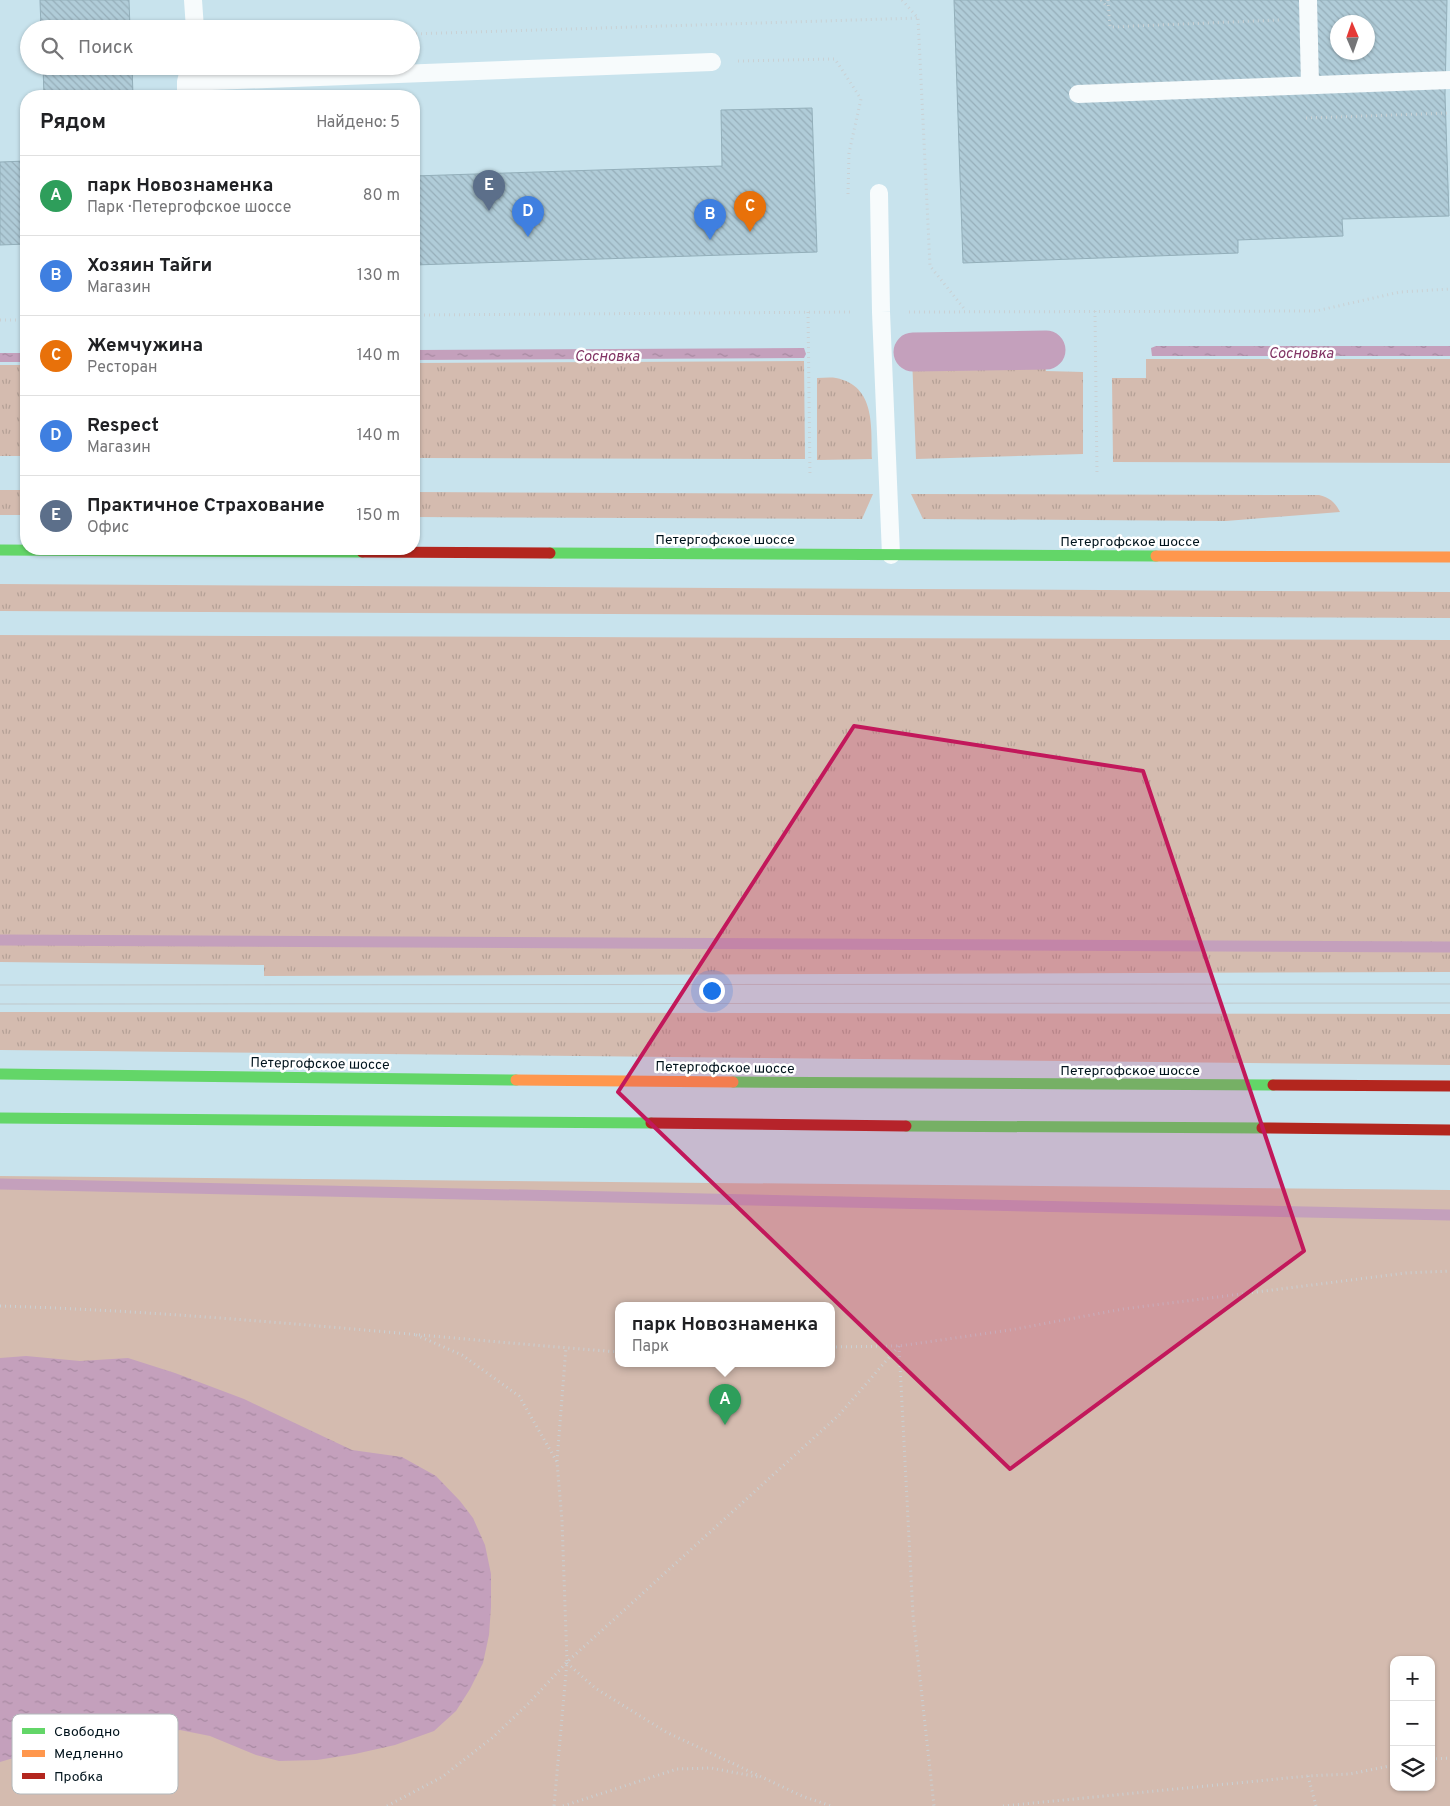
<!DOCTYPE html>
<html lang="ru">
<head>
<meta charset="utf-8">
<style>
	:root { --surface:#fff; --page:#f6f6f6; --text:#202124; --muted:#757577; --line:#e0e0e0; --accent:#465c65 }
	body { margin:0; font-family:Overpass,sans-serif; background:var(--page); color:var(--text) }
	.controls { position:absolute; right:15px; bottom:15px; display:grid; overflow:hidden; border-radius:10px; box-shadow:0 1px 4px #0004 }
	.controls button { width:45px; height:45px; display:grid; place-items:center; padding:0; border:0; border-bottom:1px solid var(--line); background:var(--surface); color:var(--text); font:25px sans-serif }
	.compass { position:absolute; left:1330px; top:15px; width:45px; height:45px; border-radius:50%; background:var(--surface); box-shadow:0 1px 4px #0004; rotate:358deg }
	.you { position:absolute; left:711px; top:990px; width:18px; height:18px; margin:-12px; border:4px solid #fff; border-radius:50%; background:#1a73e8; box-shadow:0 0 0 8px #1a73e833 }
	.badge { display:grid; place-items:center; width:32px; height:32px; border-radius:50%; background:var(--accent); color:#fff; font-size:16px; font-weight:700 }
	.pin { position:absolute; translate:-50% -41px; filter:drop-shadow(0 1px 2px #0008) }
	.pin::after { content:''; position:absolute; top:26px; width:18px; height:15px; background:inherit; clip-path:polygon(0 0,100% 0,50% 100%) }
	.popup { position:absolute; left:615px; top:1302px; width:220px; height:65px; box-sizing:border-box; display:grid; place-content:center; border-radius:10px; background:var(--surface); filter:drop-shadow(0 1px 4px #0005); font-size:16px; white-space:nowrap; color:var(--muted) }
	.popup b { font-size:19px; color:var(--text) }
	.popup::after { content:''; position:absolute; left:50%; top:100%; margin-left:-10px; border:10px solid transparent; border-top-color:var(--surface) }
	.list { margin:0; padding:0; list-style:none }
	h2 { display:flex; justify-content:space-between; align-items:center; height:65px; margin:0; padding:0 20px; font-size:21px }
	h2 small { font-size:16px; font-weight:400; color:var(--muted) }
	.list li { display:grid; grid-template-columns:32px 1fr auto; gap:15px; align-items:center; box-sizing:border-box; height:80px; padding:0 20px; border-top:1px solid var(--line) }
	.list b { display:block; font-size:19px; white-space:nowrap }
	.list p { margin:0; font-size:16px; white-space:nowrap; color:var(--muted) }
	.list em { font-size:16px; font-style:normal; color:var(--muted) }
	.icon { flex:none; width:28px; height:28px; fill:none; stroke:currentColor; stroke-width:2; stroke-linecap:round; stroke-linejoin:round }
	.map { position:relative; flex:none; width:1450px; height:1806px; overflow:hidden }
	.search { position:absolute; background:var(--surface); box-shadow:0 1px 4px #0004; left:20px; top:20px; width:400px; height:55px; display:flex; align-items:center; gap:12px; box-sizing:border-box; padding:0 18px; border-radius:28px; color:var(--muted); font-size:19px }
	.panel { position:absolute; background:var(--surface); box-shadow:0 1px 4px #0004; left:20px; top:90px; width:400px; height:465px; border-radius:20px }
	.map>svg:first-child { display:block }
</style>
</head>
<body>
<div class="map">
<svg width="1450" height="1806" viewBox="0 0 1450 1806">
	<defs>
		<pattern id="grass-tufts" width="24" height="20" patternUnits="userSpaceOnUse" patternTransform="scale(1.25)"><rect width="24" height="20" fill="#d4bbaf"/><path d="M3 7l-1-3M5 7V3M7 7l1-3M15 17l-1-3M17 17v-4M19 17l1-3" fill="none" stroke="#b4a096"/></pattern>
		<pattern id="water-ripples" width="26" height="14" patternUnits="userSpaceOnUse" patternTransform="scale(1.25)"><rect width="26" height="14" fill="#c4a0bc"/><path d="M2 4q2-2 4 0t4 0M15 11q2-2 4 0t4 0" fill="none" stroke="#a789a1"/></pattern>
		<pattern id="building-back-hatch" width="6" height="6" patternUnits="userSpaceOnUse" patternTransform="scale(1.25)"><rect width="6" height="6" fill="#b0ccd8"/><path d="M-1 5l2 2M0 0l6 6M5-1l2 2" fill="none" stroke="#96aeb9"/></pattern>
	</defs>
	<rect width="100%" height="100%" fill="#c8e3ed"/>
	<path fill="url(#grass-tufts)" d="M1046,355V371L1083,372V454L916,459L912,357Z
		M1146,359H1450V463L1113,462L1112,378H1146Z
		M804,361L805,459L414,458V363Z
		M0,365H26V456H0Z
		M817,378C823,378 830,377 836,378C876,386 871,427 872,459L817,460Z
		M0,490H26V515H0Z
		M414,492L873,494L862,519L414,517Z
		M911,494L1319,495C1330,498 1335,502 1340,512L1226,521L923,519Z
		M0,584L1450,592V618L0,611Z
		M0,635L1450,640V972L264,976V965L0,962Z
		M0,1012L1450,1014V1065L0,1050Z"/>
	<path fill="#d4bbaf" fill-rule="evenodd" d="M0,1176L1450,1190V1806H0ZM619,1306H831V1364H619ZM1394,1660H1431V1787H1394Z"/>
	<path fill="url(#water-ripples)" d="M1156,346H1450V356H1152L1151,348Z
		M804,348L806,354L804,358L414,360V350Z
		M26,353V362H0V353Z
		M26,1356L80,1361L128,1358L175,1373L244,1399L352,1450L402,1457L436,1476L460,1501L473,1518L485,1545L491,1574V1607L489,1635L483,1663L470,1689L456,1711L434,1731L395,1745L355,1754L317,1760L279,1761L256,1755L210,1736L180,1730L34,1752L0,1762V1358Z"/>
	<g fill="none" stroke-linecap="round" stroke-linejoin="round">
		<path stroke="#c4a0bc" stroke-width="11" d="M0,940L1450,947
			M0,1184L1450,1215"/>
		<path stroke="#c4a0bc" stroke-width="39" d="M913,352L1046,350"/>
	</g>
	<path fill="url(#building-back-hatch)" stroke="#93afba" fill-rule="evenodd" d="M40,0H129L130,29H41Z
		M954,0H1447L1445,95L1449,216L1342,219L1343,236L1238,240V253L963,263ZM1338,22H1368V52H1338Z
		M43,66H132L133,96H44Z
		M812,108L817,252L414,265V176L722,166L721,110Z
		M26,161V244L0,245V162Z"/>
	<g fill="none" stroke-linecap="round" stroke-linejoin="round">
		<path stroke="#cad1d4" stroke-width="3" stroke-dasharray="1 4" stroke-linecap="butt" d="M902,0L918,18L930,266L966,311
			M1101,0L1107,7
			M1108,0L1110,27L1280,20
			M411,34L918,18
			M738,61L835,59L861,99L849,153L848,194
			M1306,118L1450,113
			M1095,311L1097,476
			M808,312L810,477
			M909,312L1316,311L1400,292L1450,289
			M414,315L853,312
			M0,320H26
			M0,1306C207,1312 413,1336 619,1352
			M416,1335L462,1355L519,1396L557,1462L562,1521L567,1662L554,1806
			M899,1346L913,1615L934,1806
			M831,1347L899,1346L1010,1330L1123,1309L1406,1273L1450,1271
			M557,1461L566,1347
			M567,1663L595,1688L666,1732L802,1796L831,1806
			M1431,1759L1450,1758
			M1308,1776L1316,1806
			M387,1806L442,1777L492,1738L529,1703L567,1662L839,1415L899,1346
			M563,1806L677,1769L711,1768L758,1777
			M1003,1806L1308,1776L1350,1774L1394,1765"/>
		<path stroke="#f7fbfc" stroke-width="18" d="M193,0L195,29
			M1308,0L1310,84
			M186,82L712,62
			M1078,94L1450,80
			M186,96V82L190,66
			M879,193L881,312L891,555"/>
		<path stroke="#63d668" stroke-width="11" d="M0,550L362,552
			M550,553L1156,556
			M0,1074L516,1080
			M733,1082L1273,1085
			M0,1118L651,1123
			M906,1126L1262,1128"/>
		<path stroke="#ff974d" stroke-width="11" d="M1156,556L1450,557
			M516,1080L733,1082"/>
		<path stroke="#b3261e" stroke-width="11" d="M362,552L550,553
			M1273,1085L1450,1086
			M651,1123L906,1126
			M1262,1128L1450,1130"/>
		<path stroke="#c0c8cb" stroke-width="1" d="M0,985L1450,984
			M0,1004L1450,1003"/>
	</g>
	<path fill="#c2185b" fill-opacity="0.2" stroke="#c2185b" stroke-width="4" stroke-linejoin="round" d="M854,726L1143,771L1304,1251L1010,1469L618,1092Z"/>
	<g text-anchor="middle" stroke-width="5" stroke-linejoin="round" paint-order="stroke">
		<g font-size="14" fill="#00131c" stroke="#fff">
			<text x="725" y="544">Петергофское шоссе</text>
			<text x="1130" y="546">Петергофское шоссе</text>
			<text transform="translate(320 1063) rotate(1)" y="5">Петергофское шоссе</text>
			<text transform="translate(725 1067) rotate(1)" y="5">Петергофское шоссе</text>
			<text x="1130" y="1075">Петергофское шоссе</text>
		</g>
		<g font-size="15" font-style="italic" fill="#823565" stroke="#fff">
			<text x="1301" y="358">Сосновка</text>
			<text x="607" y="361">Сосновка</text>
		</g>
	</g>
	<rect x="12" y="1714" width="166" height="80" rx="8" fill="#fff" stroke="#b2b8bb" stroke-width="1"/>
	<rect x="22" y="1728" width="23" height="6" fill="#63d668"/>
	<rect x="22" y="1750" width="23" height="7" fill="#ff974d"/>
	<rect x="22" y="1773" width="23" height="6" fill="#b3261e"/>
	<g font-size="14" fill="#00131c">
		<text x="54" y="1736">Свободно</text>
		<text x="54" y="1758">Медленно</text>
		<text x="54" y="1781">Пробка</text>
	</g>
</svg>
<div class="controls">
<button>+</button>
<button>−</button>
<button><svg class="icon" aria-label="layers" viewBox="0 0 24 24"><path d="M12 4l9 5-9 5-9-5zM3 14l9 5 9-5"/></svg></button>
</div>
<svg class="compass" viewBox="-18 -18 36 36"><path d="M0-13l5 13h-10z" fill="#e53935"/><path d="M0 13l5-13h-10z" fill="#757577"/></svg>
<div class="you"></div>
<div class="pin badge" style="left:725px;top:1425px;background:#2e9e5b">A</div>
<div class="popup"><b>парк Новознаменка</b>Парк</div>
<div class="pin badge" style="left:710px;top:240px;background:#3f7fe0">B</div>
<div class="pin badge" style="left:750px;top:232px;background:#e8710a">C</div>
<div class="pin badge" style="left:528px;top:237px;background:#3f7fe0">D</div>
<div class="pin badge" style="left:489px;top:211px;background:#5c6f8a">E</div>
<div class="search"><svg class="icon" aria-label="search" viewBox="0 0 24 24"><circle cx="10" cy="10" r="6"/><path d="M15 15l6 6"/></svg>Поиск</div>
<section class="panel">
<h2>Рядом<small>Найдено: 5</small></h2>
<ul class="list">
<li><span class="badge" style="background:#2e9e5b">A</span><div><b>парк Новознаменка</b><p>Парк · Петергофское шоссе</p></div><em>80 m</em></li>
<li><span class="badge" style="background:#3f7fe0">B</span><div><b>Хозяин Тайги</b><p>Магазин</p></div><em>130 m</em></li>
<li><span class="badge" style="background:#e8710a">C</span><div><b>Жемчужина</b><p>Ресторан</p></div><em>140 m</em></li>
<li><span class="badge" style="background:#3f7fe0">D</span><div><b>Respect</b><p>Магазин</p></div><em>140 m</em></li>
<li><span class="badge" style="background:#5c6f8a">E</span><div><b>Практичное Страхование</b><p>Офис</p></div><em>150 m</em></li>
</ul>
</section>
</div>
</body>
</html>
